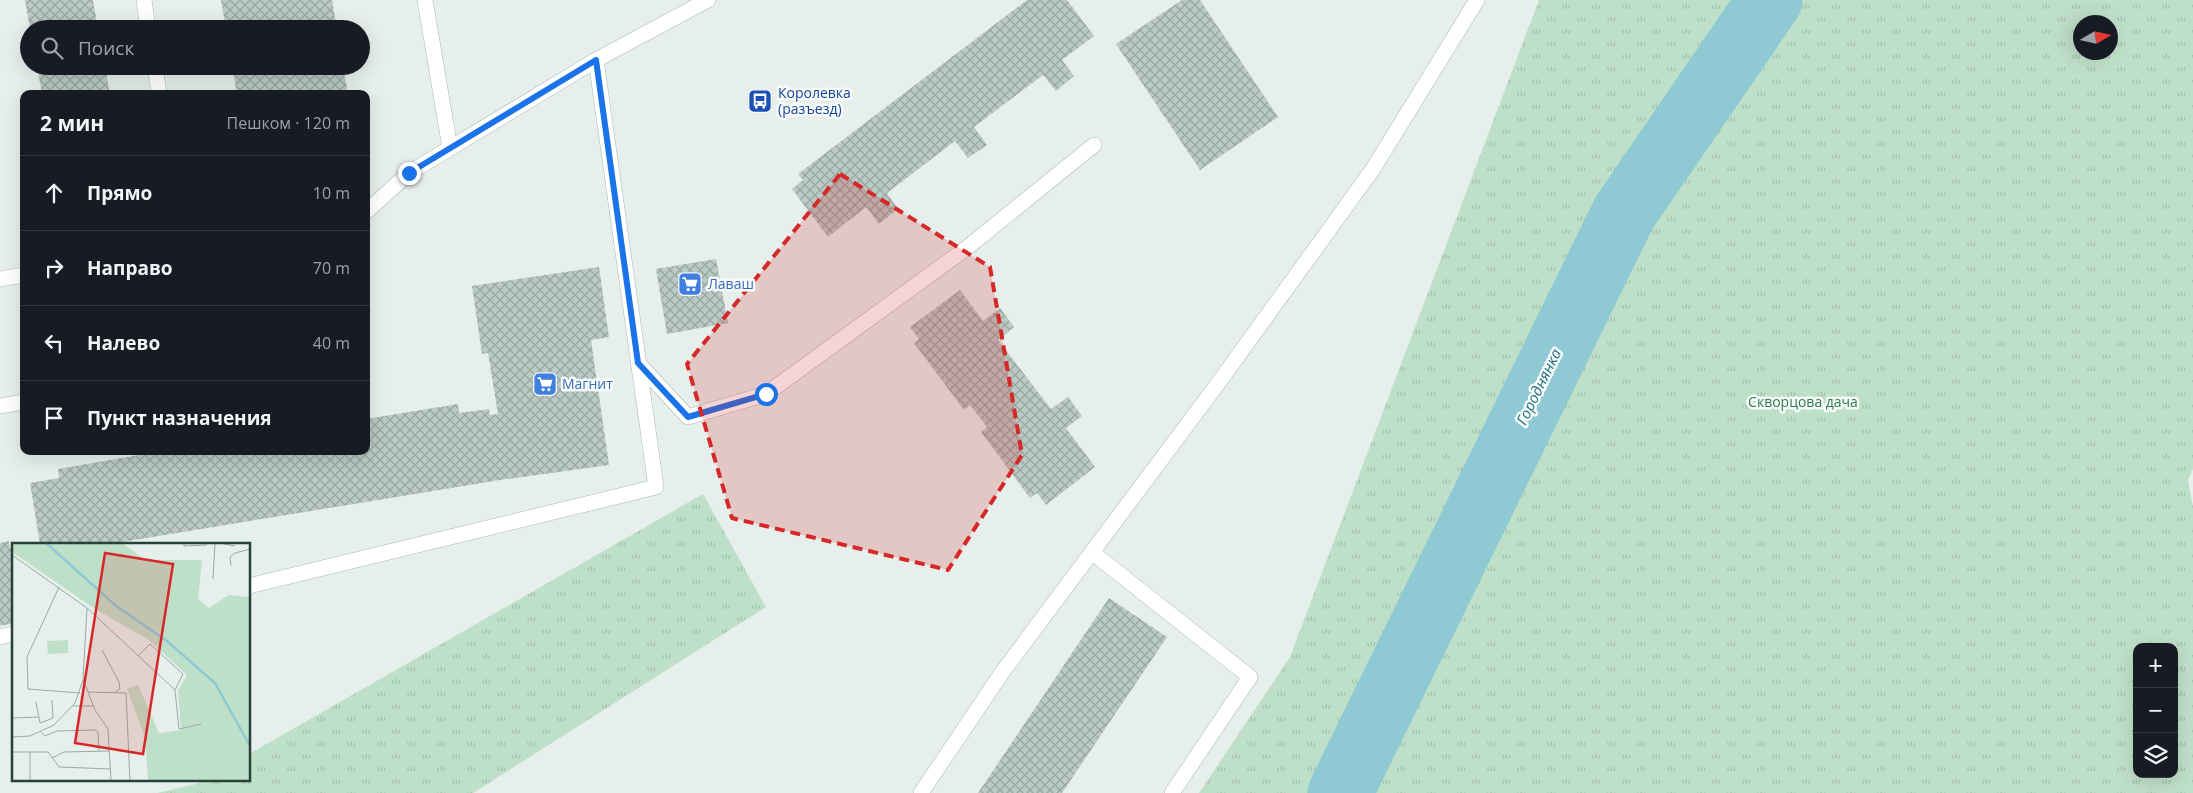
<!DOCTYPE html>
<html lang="ru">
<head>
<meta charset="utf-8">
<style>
	:root { --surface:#171b24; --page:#20242c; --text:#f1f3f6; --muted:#9ea1a6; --line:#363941 }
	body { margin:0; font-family:"Open Sans",sans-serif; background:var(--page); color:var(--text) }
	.controls { position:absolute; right:15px; bottom:15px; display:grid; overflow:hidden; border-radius:10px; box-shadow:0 5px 20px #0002 }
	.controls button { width:45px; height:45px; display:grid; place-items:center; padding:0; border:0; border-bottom:1px solid var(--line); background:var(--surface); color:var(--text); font:25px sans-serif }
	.compass { position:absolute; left:2073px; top:15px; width:45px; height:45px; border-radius:50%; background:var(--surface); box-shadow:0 5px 20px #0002; rotate:81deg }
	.stop { position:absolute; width:15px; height:15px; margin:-11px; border:4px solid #1a73e8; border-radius:50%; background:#fff }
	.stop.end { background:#1a73e8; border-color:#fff; box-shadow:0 1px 5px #0008 }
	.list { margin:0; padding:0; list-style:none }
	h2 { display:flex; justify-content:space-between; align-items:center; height:65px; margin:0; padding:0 20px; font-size:21px }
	h2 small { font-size:16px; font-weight:400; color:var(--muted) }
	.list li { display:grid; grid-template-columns:32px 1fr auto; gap:15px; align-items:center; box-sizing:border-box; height:75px; padding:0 20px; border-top:1px solid var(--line) }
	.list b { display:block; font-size:19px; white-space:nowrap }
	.list em { font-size:16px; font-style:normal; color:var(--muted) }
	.icon { flex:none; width:28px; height:28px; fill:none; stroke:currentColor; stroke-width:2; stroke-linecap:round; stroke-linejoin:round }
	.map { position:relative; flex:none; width:2193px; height:793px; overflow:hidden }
	.search { position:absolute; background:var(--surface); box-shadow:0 5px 20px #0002; left:20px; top:20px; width:350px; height:55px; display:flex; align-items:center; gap:12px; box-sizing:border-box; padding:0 18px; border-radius:28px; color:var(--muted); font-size:19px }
	.panel { position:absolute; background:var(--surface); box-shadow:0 5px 20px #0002; left:20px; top:90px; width:350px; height:365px; border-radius:10px }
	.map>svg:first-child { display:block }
</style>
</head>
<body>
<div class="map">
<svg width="2193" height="793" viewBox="0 0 2193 793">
	<defs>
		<pattern id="park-tufts" width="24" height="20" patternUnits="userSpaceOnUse" patternTransform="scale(1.25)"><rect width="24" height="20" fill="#bfe0c8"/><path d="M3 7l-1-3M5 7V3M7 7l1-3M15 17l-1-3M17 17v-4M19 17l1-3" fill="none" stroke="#a4c1ad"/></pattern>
		<pattern id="building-cross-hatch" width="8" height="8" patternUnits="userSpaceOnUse" patternTransform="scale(1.25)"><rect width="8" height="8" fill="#bbcac4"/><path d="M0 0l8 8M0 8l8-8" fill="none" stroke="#98a6a0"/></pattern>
	</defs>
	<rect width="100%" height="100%" fill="#e6efeb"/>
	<path fill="url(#park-tufts)" fill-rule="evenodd" d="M1539,0H2193V469L2188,480L2193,507V793H1199L1290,657ZM2080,22H2110V52H2080ZM2137,647H2174V774H2137Z
		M703,494L766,607L473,793H157L196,784L205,779H249V754Z"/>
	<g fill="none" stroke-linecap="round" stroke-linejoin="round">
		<path stroke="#8ec9d4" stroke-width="65" d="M1340,793L1624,213L1770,0"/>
	</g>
	<path fill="url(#building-cross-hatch)" d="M25,0H93L98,29H30Z
		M221,0H332L337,29H226Z
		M1027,0H1067L1094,36L1062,60L1074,76L1056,91L1043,75L974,127L987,145L968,158L955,141L887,193L898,209L879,224L866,207L828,237L792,189L803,180L798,174Z
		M1182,0H1200L1278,117L1200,170L1116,44Z
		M37,66H105L110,94H42Z
		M232,66H343L348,94H237Z
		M716,259L728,323L667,334L656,269Z
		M599,267L609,337L591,340L609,465L500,480L110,544H40L30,483L59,478L58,469L162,451H366V419L458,404L459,413L489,409L490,415L498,414L488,353L482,354L472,286Z
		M960,290L983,321L1000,308L1014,327L998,340L1051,409L1068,397L1082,416L1066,428L1095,467L1046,505L1037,493L1030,498L981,432L987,427L970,405L964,410L914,343L919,339L910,327Z
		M9,541L10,549H14V623L0,626V543Z
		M1109,598L1167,637L1062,793H978Z"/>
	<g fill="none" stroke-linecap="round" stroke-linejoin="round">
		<g stroke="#a8b8b2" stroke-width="16">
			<path id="service" d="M144,0L148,29
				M425,0L450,148
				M155,66L159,94
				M0,279L24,275
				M638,363L688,417L766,394L968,247L1094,145
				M1093,553L1250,677L1172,793
				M249,586L656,487L596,60
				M0,637L14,634"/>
		</g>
		<g stroke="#a8b8b2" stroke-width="16">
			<path id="minor" d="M366,212L409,173L596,60L708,0
				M0,406L24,402
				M921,793L1001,674L1222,378L1373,169L1477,0"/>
		</g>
		<use href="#service" stroke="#fff" stroke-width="15"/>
		<use href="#minor" stroke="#fff" stroke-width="15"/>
	</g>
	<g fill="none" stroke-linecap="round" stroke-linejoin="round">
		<path stroke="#1a73e8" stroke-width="6" d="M409,173L596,60L638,363L688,417L766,394"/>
	</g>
	<path fill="#d62828" fill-opacity="0.2" stroke="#d62828" stroke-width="4" stroke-dasharray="10 6" stroke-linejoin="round" d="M840,174L990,267L1022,455L948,570L732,518L687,364Z"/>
	<defs>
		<g id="bus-square" transform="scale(1.25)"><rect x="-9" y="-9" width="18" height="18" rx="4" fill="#1a4fb4" stroke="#f7fbf9"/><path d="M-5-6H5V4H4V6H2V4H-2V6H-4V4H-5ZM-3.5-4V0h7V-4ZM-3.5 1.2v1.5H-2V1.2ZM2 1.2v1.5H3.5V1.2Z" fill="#fff"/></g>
		<g id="supermarket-square" transform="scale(1.25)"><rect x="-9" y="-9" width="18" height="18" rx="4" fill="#3f7fe0" stroke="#f7fbf9"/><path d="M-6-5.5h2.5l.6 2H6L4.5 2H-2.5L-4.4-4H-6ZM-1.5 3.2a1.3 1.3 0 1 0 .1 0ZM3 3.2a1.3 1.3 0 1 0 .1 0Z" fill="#fff"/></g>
	</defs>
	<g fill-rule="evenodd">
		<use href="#bus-square" x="760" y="101"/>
		<use href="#supermarket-square" x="690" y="284"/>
		<use href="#supermarket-square" x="545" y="384"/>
	</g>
	<g text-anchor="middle" stroke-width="5" stroke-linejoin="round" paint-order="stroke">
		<g font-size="14" fill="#164399" stroke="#f7fbf9" text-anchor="start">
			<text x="778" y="98">Королевка<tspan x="778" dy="16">(разъезд)</tspan></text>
		</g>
		<g font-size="14" fill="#366cbe" stroke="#f7fbf9" text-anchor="start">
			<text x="708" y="289">Лаваш</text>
			<text x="562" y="389">Магнит</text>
		</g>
		<g font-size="14" fill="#2d7a4b" stroke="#f7fbf9">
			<text x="1803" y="407">Скворцова дача</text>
		</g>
		<g font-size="15" font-style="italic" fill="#1c6f80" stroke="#f7fbf9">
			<text transform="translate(1539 387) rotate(-64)" y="5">Городнянка</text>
		</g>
	</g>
	<g transform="translate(12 543)">
		<rect width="238" height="238" fill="#e6efeb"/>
		<path d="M56,97V110L36,111L35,98Z" fill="#bfe0c8"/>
		<path d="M0,0H110L134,17H190L186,56L197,65L217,52L237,54V237H136L133,194L115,146L126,142L147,190L169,187L166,148L175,132L137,97L83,66L0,9Z" fill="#bfe0c8"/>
		<path fill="none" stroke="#8ec9d4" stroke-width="2.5" d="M34,0L103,62L155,98L203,140L238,203"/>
		<path fill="none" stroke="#98aaa4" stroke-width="1" d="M172,0V3L195,2M208,0L223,3M0,12L75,65L71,136L83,167L96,186L99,238M219,23L218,14L223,10L238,6M201,36L203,0M47,44L15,114L16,146L68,150M75,65L163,147M90,107L107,139L108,146L103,149M126,113L138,101L171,131L163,147L167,186L189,181M76,149L114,150L118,238M24,159L28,180L41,175L40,157M61,163H82M0,175L26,174M29,189L33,193L45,188L83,187L86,189L87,208M0,194L18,193L42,182L63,160L71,137M0,209H36L47,224L99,226M18,209V238M40,215L52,209L98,208"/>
		<path fill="#d62828" fill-opacity="0.15" stroke="#d62828" stroke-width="2.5" d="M93,10L161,21L131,211L63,200Z"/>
		<rect width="238" height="238" fill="none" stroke="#24423a" stroke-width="2.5"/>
	</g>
</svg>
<div class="controls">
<button>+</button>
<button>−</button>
<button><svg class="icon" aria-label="layers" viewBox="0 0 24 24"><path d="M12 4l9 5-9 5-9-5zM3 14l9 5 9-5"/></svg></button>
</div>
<svg class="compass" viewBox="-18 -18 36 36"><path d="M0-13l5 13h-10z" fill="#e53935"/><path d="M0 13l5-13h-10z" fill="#9ea1a6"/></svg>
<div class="stop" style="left:766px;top:394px"></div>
<div class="stop end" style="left:409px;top:173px"></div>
<div class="search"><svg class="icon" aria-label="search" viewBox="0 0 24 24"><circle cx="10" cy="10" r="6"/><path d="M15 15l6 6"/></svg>Поиск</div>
<section class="panel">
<h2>2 мин<small>Пешком · 120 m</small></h2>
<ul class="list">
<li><svg class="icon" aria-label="ahead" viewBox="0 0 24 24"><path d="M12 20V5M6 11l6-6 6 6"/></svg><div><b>Прямо</b></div><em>10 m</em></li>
<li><svg class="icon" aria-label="right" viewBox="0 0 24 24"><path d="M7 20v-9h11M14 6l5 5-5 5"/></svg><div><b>Направо</b></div><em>70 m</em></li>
<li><svg class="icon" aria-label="left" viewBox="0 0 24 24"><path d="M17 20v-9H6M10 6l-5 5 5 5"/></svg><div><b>Налево</b></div><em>40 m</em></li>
<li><svg class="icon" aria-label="arrive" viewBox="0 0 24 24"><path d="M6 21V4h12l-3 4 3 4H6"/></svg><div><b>Пункт назначения</b></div></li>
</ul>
</section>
</div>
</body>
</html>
